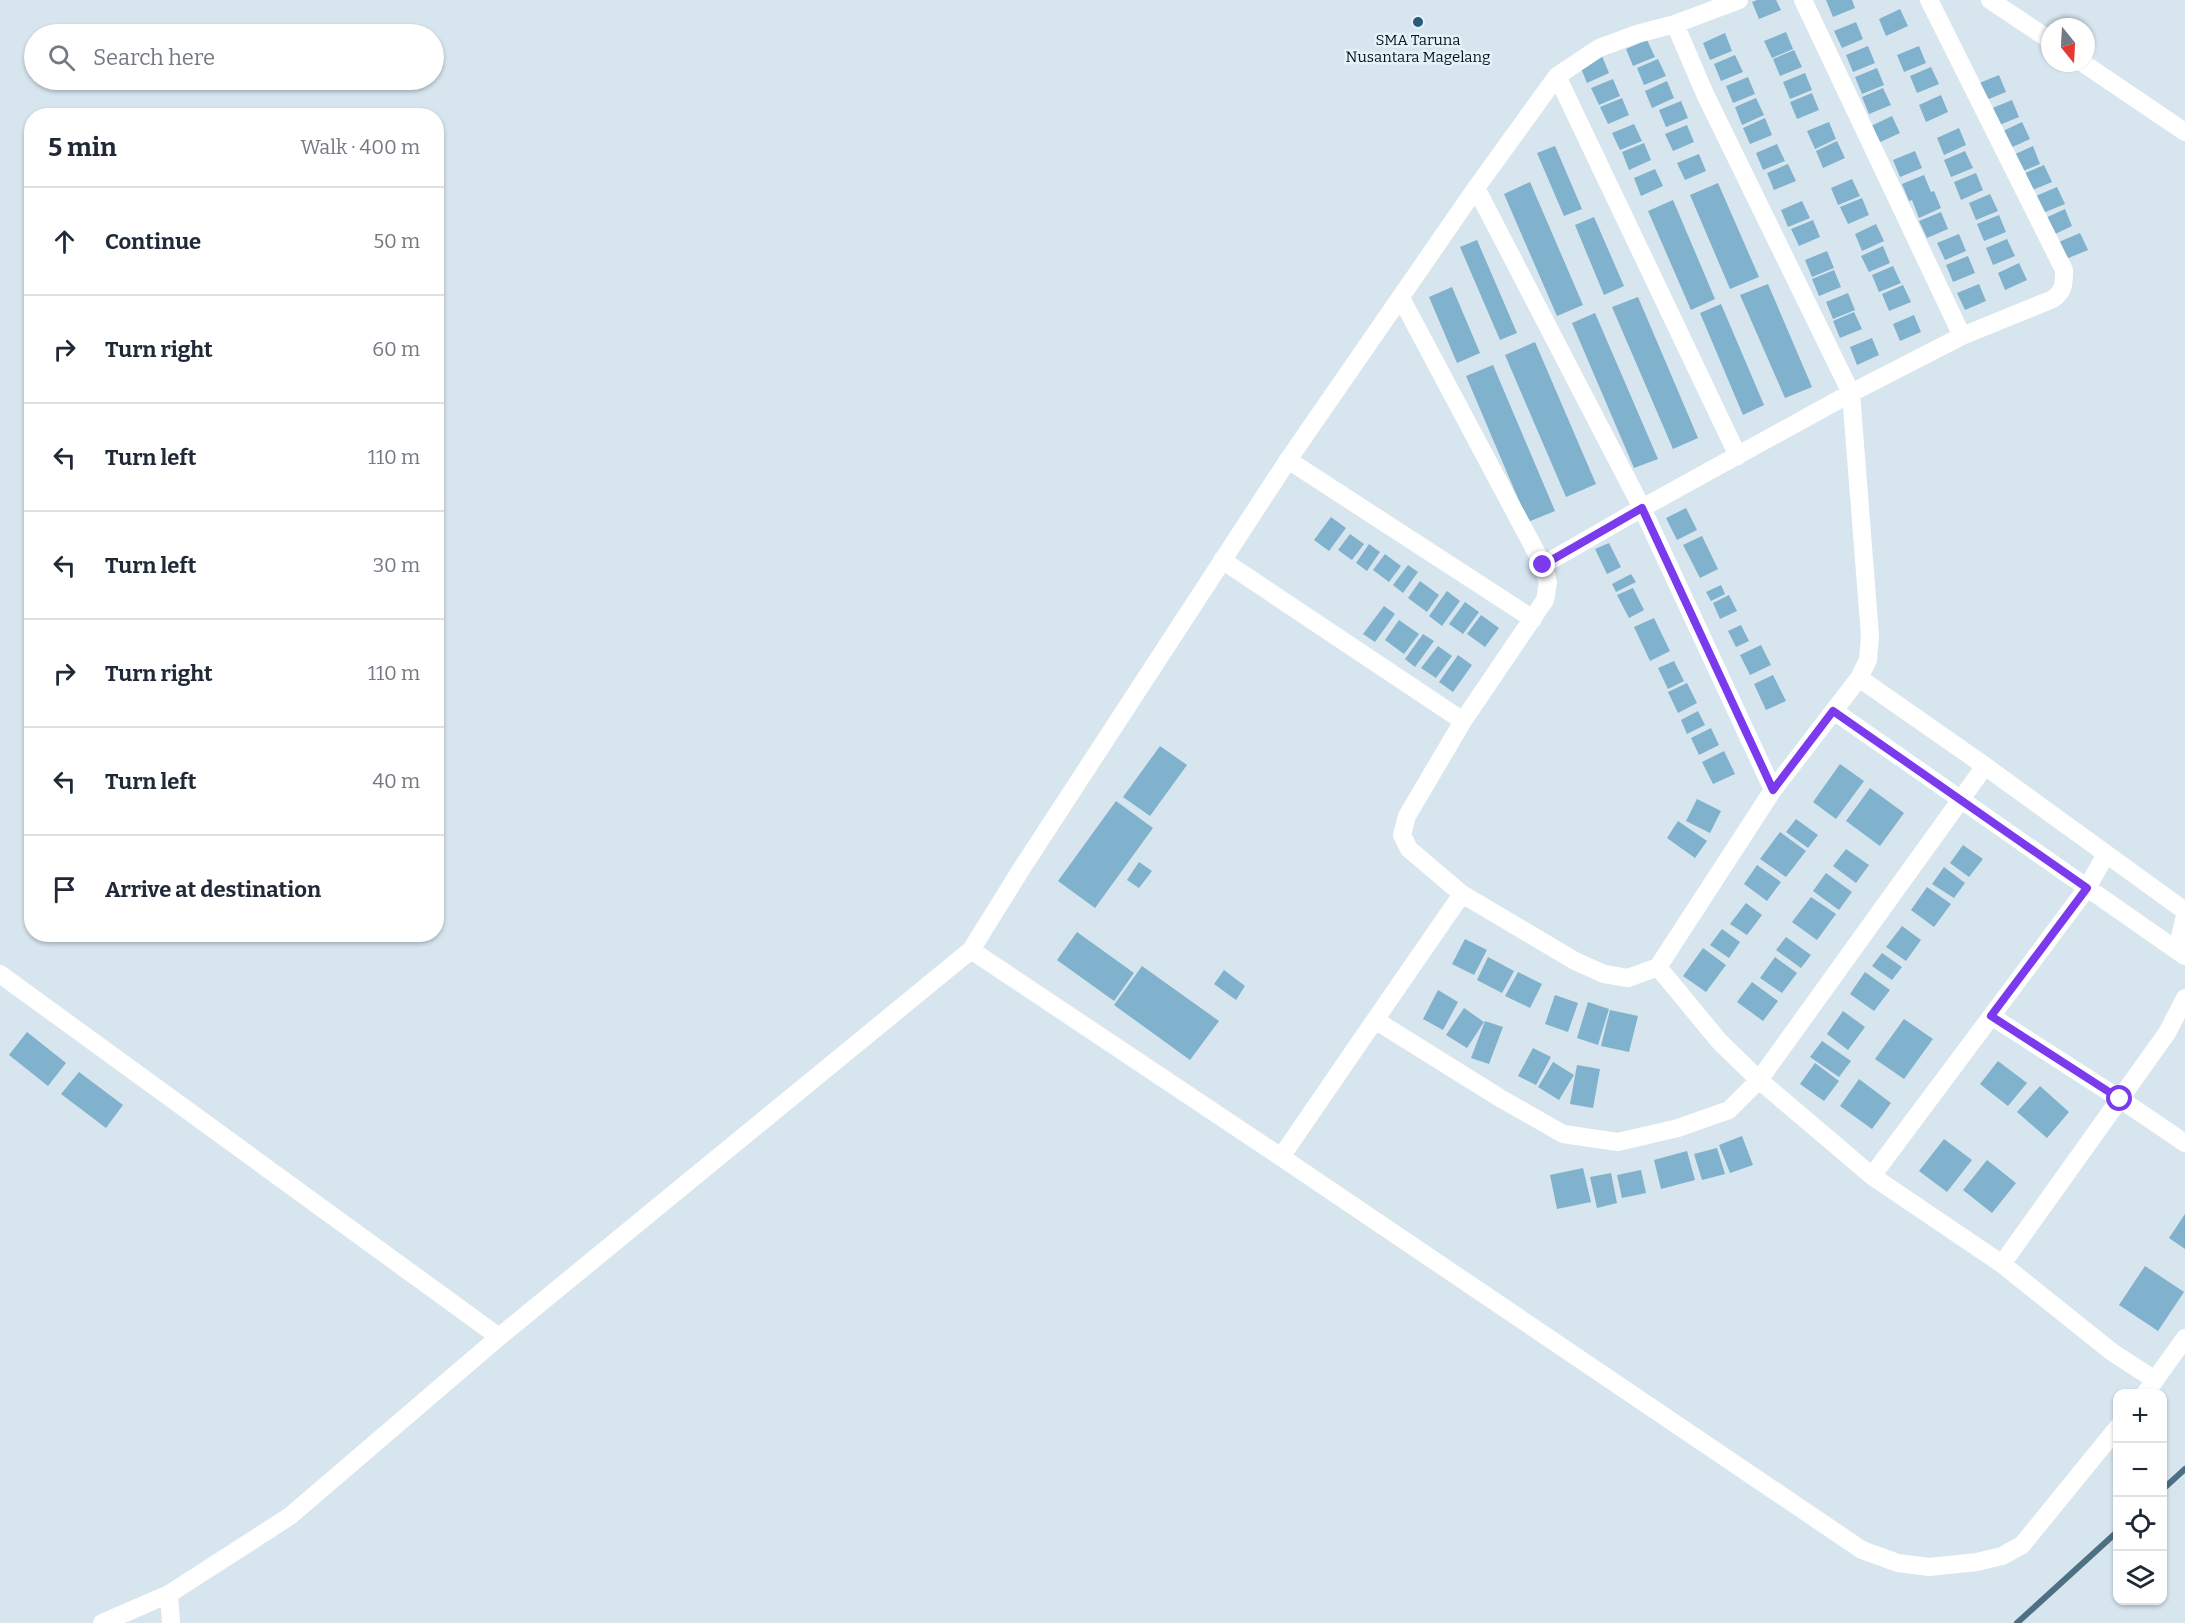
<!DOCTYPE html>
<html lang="en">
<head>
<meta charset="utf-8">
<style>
	:root { --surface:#fff; --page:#f6f6f7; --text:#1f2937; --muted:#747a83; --line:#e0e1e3 }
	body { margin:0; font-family:Bitter,serif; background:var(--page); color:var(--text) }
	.controls { position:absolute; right:18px; bottom:18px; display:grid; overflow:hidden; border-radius:12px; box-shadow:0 2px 4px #0004 }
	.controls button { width:54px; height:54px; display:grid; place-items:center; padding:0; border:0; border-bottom:2px solid var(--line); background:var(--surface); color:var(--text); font:30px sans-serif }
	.compass { position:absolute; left:2041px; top:18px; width:54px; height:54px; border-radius:50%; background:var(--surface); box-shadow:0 2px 4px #0004; rotate:162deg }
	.stop { position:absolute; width:18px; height:18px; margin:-14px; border:4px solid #7c3aed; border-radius:50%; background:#fff }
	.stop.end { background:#7c3aed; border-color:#fff; box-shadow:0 2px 6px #0008 }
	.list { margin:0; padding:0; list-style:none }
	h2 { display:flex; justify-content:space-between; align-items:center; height:78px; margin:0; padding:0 24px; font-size:26px }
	h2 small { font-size:20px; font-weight:400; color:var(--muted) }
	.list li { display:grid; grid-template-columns:39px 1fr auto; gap:18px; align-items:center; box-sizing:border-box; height:108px; padding:0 24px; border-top:2px solid var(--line) }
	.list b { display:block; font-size:22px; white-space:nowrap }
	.list em { font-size:20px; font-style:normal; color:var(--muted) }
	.icon { flex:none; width:33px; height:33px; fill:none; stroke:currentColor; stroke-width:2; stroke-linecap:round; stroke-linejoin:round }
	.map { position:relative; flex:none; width:2185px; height:1623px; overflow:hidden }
	.search { position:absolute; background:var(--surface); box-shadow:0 2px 4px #0004; left:24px; top:24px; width:420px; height:66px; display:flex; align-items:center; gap:15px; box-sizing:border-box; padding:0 21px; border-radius:33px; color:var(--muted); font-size:22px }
	.panel { position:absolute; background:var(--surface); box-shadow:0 2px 4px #0004; left:24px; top:108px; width:420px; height:834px; border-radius:24px }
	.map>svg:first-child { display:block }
</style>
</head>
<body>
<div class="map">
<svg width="2185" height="1623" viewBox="0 0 2185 1623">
	<rect width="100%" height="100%" fill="#d7e5ee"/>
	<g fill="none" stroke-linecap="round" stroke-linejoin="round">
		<path stroke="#4d7084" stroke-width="6" d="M2162,1490L2185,1469
			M2017,1623L2118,1531"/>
	</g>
	<path fill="#80b1cd" d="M1757,0H1776L1781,10L1759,19L1752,2Z
		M1826,0H1852L1855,8L1833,17Z
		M1900,9L1908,26L1886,36L1879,19Z
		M1856,22L1863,39L1842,48L1834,31Z
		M1786,32L1793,49L1772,58L1764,41Z
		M1725,33L1732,51L1710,60L1703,43Z
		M1647,40L1655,57L1633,66L1626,49Z
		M1868,46L1875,63L1853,72L1846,55Z
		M1919,46L1926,63L1904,72L1897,55Z
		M1794,50L1802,67L1780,76L1773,59Z
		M1735,55L1743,72L1721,81L1714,64Z
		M1602,56L1609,73L1587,83L1580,66Z
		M1658,59L1666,76L1644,85L1637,68Z
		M1931,67L1939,84L1917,93L1910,76Z
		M1877,68L1884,85L1862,94L1855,77Z
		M1805,73L1812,90L1790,99L1783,82Z
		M1999,75L2006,92L1984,101L1977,84Z
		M1748,77L1755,94L1733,103L1726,86Z
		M1613,79L1620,96L1599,105L1591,88Z
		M1667,81L1674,98L1652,108L1645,91Z
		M1883,88L1891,105L1869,114L1862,97Z
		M1812,93L1819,110L1797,119L1790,102Z
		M1941,95L1948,112L1926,122L1919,105Z
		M1622,98L1629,115L1608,124L1600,107Z
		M1756,98L1764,115L1742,125L1735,107Z
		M2012,100L2019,117L1997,126L1990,109Z
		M1681,101L1688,118L1666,127L1659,110Z
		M1892,116L1900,133L1878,143L1871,126Z
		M1765,118L1772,135L1750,144L1743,128Z
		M1829,122L1836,139L1815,149L1807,131Z
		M2022,122L2030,139L2008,149L2001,132Z
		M1634,124L1642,141L1620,150L1612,133Z
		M1687,125L1694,142L1673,151L1665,134Z
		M1959,128L1966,145L1944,155L1937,138Z
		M1837,141L1845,158L1823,168L1816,151Z
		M1644,143L1651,160L1629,170L1622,152Z
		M1777,144L1785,161L1763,170L1756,153Z
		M1555,146L1582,209L1564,216L1537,153Z
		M2033,146L2040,164L2018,173L2011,156Z
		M1915,151L1922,168L1900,177L1893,160Z
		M1965,151L1973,168L1951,177L1944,160Z
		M1699,154L1706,171L1685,180L1677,163Z
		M1788,164L1796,181L1774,190L1767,173Z
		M2044,165L2052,182L2030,191L2023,174Z
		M1655,169L1663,186L1641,196L1634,178Z
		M1976,173L1983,190L1961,200L1954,182Z
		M1924,175L1931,192L1934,191L1941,208L1919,218L1912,200L1909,201L1902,184Z
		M1852,179L1860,196L1838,205L1831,188Z
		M1530,182L1583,305L1557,316L1504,194Z
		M1718,183L1759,277L1730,289L1690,195Z
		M2057,187L2065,204L2043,213L2036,196Z
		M1990,194L1998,211L1976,220L1969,203Z
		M1862,198L1869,215L1848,224L1840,207Z
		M1673,200L1715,299L1691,310L1648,211Z
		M1802,201L1810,218L1788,227L1781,210Z
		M2065,209L2072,226L2051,236L2043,219Z
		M1941,212L1948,229L1927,238L1919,221Z
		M1999,215L2006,232L1984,241L1977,224Z
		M1594,217L1624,286L1604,295L1575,225Z
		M1813,220L1820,237L1799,246L1791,229Z
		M1876,224L1884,241L1862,251L1855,234Z
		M2080,233L2088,250L2066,259L2059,242Z
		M1959,234L1966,251L1945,260L1937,243Z
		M2007,239L2015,256L1993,265L1986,248Z
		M1477,240L1517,333L1500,340L1460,247Z
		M1883,246L1890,263L1869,272L1861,256Z
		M1827,251L1834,268L1812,277L1805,260Z
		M1968,256L1975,273L1953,282L1946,265Z
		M2019,263L2027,280L2005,290L1998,273Z
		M1893,266L1901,283L1879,292L1872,275Z
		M1834,270L1841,287L1819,296L1812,279Z
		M1768,284L1812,387L1785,398L1740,295Z
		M1979,284L1986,301L1965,310L1957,293Z
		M1903,285L1911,302L1889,311L1882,294Z
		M1452,287L1480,353L1457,363L1429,297Z
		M1848,293L1855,310L1833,319L1826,302Z
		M1638,297L1698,438L1673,449L1612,307Z
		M1721,304L1764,405L1743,415L1700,313Z
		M1854,312L1862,329L1840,338L1833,321Z
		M1595,313L1658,459L1634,468L1572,323Z
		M1914,315L1921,332L1900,341L1893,324Z
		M1872,338L1879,355L1857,365L1850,347Z
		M1535,342L1596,484L1566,497L1505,355Z
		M1493,365L1555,511L1528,522L1466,376Z
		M1686,508L1697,530L1677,540L1666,518Z
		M1331,517L1346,528L1329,551L1314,540Z
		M1350,534L1364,544L1352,560L1338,550Z
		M1702,536L1718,569L1700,578L1683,545Z
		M1609,543L1621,567L1607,574L1595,549Z
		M1369,544L1380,552L1367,571L1356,563Z
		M1385,554L1401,566L1389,582L1373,570Z
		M1408,565L1418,572L1403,593L1393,585Z
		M1631,574L1636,582L1616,592L1612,584Z
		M1420,581L1439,595L1427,612L1408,598Z
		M1721,585L1725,594L1711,601L1706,592Z
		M1633,588L1644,610L1629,618L1617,595Z
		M1447,591L1460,601L1442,626L1429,616Z
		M1729,595L1737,611L1720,619L1713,603Z
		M1465,602L1479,612L1463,634L1449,624Z
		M1384,606L1395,614L1375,642L1363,634Z
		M1481,615L1499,628L1485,647L1467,634Z
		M1654,618L1670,651L1650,661L1634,627Z
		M1399,620L1419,634L1404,654L1385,640Z
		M1741,625L1749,641L1736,647L1728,631Z
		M1423,634L1434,641L1415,667L1405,659Z
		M1761,645L1771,665L1750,675L1740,655Z
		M1438,646L1452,656L1436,678L1421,668Z
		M1458,655L1472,665L1453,692L1439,682Z
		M1674,661L1684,681L1668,689L1658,668Z
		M1773,675L1786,701L1766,710L1754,684Z
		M1687,683L1697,703L1678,713L1668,692Z
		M1698,711L1705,725L1687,734L1681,720Z
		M1711,728L1719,745L1699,755L1691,738Z
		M1160,746L1187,765L1150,816L1123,797Z
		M1724,751L1735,774L1713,784L1702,762Z
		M1840,764L1864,781L1836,819L1813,802Z
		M1870,788L1904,813L1880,846L1846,821Z
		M1697,799L1721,811L1710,833L1686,821Z
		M1116,801L1153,828L1095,908L1058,881Z
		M1796,819L1818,835L1808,848L1786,832Z
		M1678,821L1707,841L1695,858L1667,838Z
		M1780,832L1806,851L1786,877L1760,859Z
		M1963,845L1983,859L1969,877L1950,863Z
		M1846,849L1869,865L1856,883L1833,866Z
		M1139,862L1152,871L1139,888L1127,880Z
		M1757,865L1781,882L1767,901L1744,884Z
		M1944,867L1965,883L1954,898L1932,884Z
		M1826,873L1852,892L1839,910L1813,891Z
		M1927,887L1951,904L1934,927L1911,910Z
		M1811,897L1836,914L1817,940L1792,922Z
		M1746,903L1762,915L1747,935L1730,924Z
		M1902,926L1921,940L1906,961L1886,947Z
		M1722,929L1740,942L1729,958L1710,945Z
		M1077,932L1134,973L1114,1001L1057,960Z
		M1786,937L1811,955L1801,968L1776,950Z
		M1465,939L1487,950L1474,975L1452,964Z
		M1703,948L1726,965L1706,992L1683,976Z
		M1882,953L1902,967L1892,980L1872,966Z
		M1488,957L1514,971L1502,993L1477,980Z
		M1775,957L1797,973L1782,993L1760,978Z
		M1142,966L1219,1021L1190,1060L1114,1005Z
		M1224,970L1245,986L1236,1000L1214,984Z
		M1518,972L1542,984L1530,1008L1505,996Z
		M1865,972L1890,990L1874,1011L1850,994Z
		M1752,982L1778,1001L1763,1021L1737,1002Z
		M1438,990L1458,1002L1443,1030L1423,1019Z
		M1555,995L1578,1003L1568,1032L1545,1024Z
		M1588,1002L1609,1009L1598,1045L1577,1038Z
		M1464,1008L1484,1022L1467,1048L1446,1035Z
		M1610,1010L1638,1016L1629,1052L1601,1046Z
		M1843,1011L1865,1027L1848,1050L1827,1034Z
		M1904,1019L1933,1039L1904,1079L1875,1059Z
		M1485,1021L1503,1027L1489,1064L1471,1058Z
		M27,1032L66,1063L48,1086L9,1055Z
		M1822,1041L1851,1061L1839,1077L1810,1057Z
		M1533,1048L1551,1057L1536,1085L1518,1076Z
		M1998,1061L2027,1083L2008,1106L1980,1084Z
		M1553,1062L1574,1075L1559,1100L1538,1087Z
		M1815,1063L1839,1081L1824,1101L1800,1084Z
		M1577,1065L1600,1069L1593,1108L1570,1104Z
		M79,1072L123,1105L106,1128L61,1094Z
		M1859,1079L1891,1103L1872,1129L1840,1106Z
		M2040,1086L2069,1112L2047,1138L2017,1112Z
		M1742,1136L1753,1165L1730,1173L1719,1145Z
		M1944,1139L1972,1160L1947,1192L1919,1171Z
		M1717,1148L1725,1174L1702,1180L1694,1154Z
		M1687,1151L1695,1180L1661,1189L1654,1160Z
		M1987,1160L2016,1183L1992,1213L1963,1190Z
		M1583,1168L1591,1202L1557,1209L1550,1175Z
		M1641,1170L1646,1193L1622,1198L1617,1175Z
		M1611,1173L1617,1203L1597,1208L1590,1177Z
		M2185,1214V1249L2169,1238Z
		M2145,1266L2184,1292L2158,1331L2119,1305Z"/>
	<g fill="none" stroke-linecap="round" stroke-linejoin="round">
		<path stroke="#fff" stroke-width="18" d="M1803,0L1962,336
			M1990,0L2050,40
			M1675,24L1739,0
			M2083,63L2185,132
			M1557,76L1738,456
			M1476,188L1642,508L1773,790
			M1401,298L1543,565L1548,583L1545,600L1463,721L1407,816L1402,835L1409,849L1462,894L1575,961L1604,974L1628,978L1658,967
			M1288,460L1533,619
			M1222,560L1463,721
			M1543,565L1642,508L1851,393L1962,336L2053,299C2064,291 2064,283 2064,270L1929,0
			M1859,678L1985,766L2185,911
			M1834,711L2185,956
			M1462,894L1375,1020L1500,1098L1563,1134L1618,1142L1678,1128L1729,1110L1759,1080L1985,766
			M971,950L1281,1157L1862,1550L1898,1563L1929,1567L1977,1562L2002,1556L2022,1545L2118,1427
			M2177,951L2185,915
			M0,974L499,1337
			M1991,1016L2120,1099L2185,1143
			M1281,1157L1375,1020
			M1872,1176L2087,888L2106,854
			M2002,1264L2167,1033L2185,998
			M2145,1394L2185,1338
			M169,1594L171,1623
			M102,1623L169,1594L290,1516L499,1337L971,950L1022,868L1288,460L1476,188L1557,76L1599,48L1637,34L1675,24L1705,94L1851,393L1870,636L1868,660L1859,678L1773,790L1658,967L1719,1041L1759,1080L1872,1176L2002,1264L2112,1352L2155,1380"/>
	</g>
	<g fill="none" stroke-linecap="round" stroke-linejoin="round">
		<path stroke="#7c3aed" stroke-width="8" d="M1543,565L1642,508L1773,790L1833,711L2087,888L1991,1016L2120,1099"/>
	</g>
	<circle fill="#275c78" stroke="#e4f2fb" stroke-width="2" cx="1418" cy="22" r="6"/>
	<g text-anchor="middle" stroke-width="5" stroke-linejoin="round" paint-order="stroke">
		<g font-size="15" fill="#0d1214" stroke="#e4f2fb">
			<text x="1418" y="45">SMA Taruna<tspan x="1418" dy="17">Nusantara Magelang</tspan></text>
		</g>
	</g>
</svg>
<div class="controls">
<button>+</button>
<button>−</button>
<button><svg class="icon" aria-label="locate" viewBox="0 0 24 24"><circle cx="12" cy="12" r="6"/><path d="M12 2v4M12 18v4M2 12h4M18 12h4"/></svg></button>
<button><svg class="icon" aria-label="layers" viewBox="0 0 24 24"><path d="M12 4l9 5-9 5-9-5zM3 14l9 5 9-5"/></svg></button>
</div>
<svg class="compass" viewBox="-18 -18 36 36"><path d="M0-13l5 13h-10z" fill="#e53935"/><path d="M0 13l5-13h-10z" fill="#747a83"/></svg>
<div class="stop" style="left:2120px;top:1099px"></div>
<div class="stop end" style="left:1543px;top:565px"></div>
<div class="search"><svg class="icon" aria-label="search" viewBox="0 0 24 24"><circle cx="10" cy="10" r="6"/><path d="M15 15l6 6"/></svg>Search here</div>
<section class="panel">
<h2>5 min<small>Walk · 400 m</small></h2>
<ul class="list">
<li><svg class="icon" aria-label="ahead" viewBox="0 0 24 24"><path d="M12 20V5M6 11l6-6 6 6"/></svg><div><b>Continue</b></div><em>50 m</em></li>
<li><svg class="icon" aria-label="right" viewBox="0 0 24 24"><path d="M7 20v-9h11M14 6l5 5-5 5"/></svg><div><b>Turn right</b></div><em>60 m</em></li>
<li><svg class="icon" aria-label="left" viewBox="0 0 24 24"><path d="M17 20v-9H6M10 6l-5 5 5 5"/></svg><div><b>Turn left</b></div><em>110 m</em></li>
<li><svg class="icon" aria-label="left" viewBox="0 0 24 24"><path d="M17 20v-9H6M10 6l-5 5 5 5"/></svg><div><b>Turn left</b></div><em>30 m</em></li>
<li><svg class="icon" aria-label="right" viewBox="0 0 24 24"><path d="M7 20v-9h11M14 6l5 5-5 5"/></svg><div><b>Turn right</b></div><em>110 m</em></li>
<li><svg class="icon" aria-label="left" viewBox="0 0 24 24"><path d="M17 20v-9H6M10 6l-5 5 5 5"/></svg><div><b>Turn left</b></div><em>40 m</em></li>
<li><svg class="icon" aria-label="arrive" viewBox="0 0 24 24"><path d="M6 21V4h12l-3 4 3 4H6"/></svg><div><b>Arrive at destination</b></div></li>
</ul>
</section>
</div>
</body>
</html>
